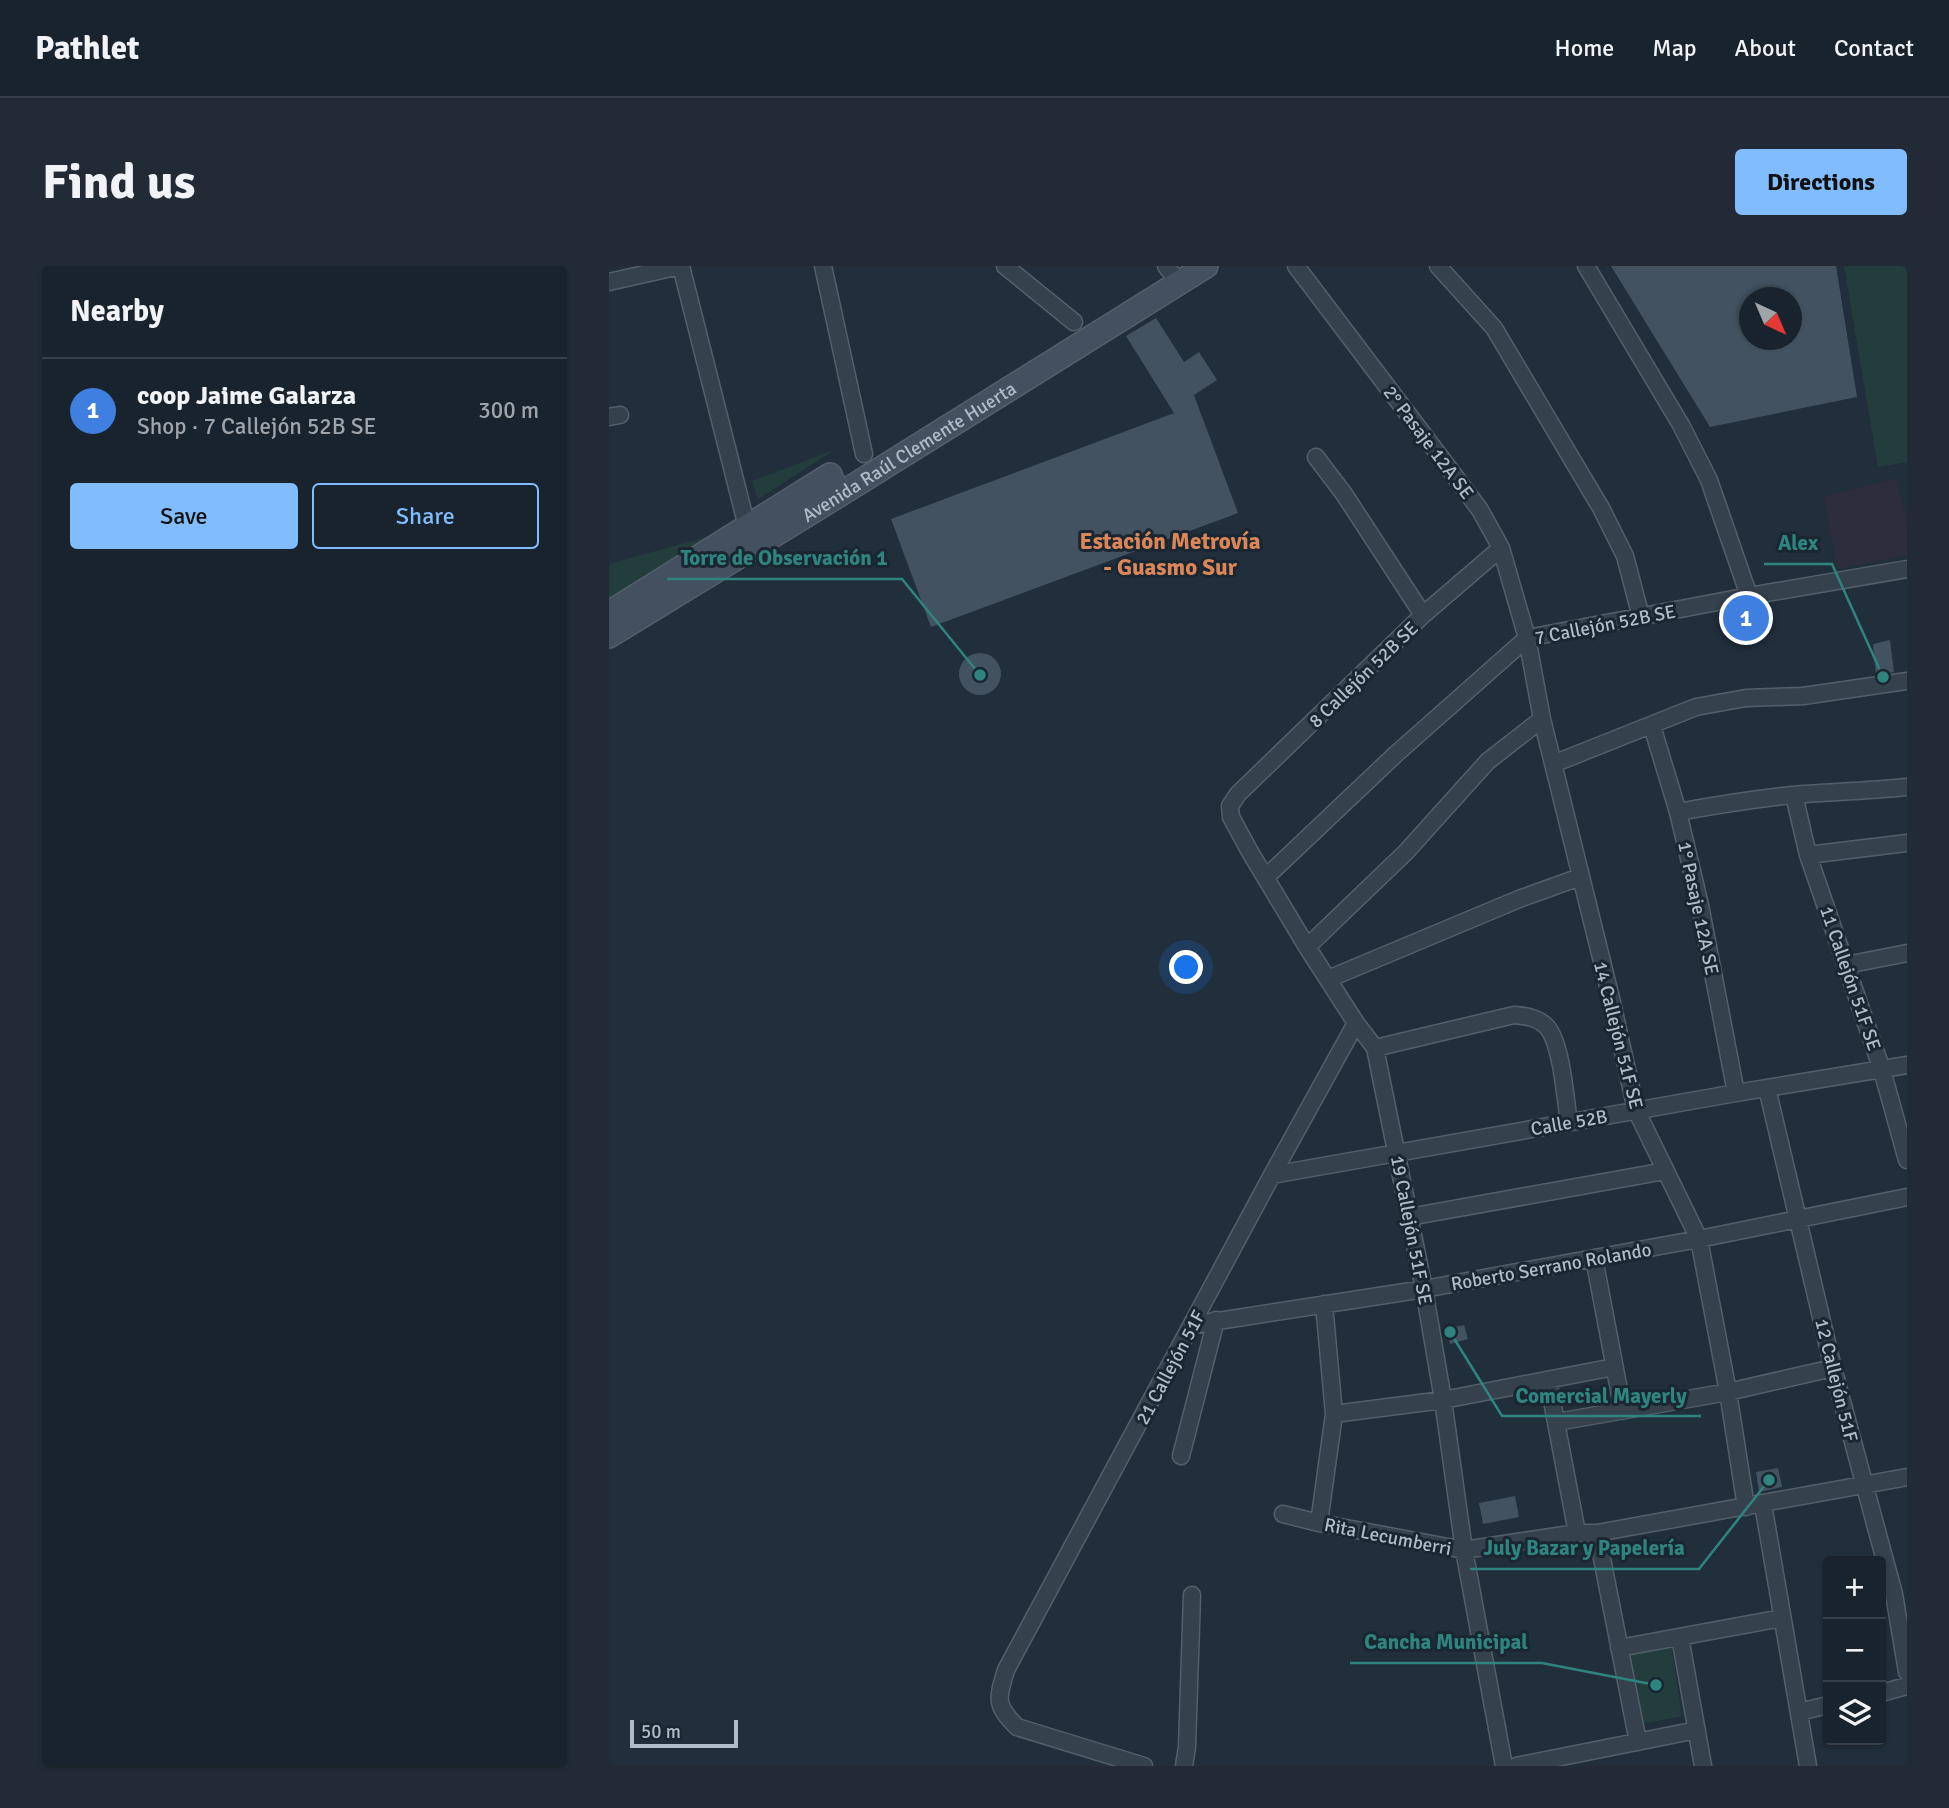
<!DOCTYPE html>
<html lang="en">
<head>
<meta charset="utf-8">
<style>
	:root { --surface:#19232d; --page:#222b35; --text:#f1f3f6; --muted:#9fa4aa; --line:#374049; --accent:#80bcfe }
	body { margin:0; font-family:Signika,sans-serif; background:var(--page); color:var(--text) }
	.controls { position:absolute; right:21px; bottom:21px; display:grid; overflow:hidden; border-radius:7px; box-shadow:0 2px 5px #0004 }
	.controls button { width:63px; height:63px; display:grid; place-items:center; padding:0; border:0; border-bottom:2px solid var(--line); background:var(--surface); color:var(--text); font:35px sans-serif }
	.compass { position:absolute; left:1130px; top:21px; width:63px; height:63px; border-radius:50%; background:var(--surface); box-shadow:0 2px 5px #0004; rotate:136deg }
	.scale { position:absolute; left:21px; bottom:18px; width:108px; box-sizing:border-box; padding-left:7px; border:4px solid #b0bcc8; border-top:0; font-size:19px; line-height:24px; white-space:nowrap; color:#b0bcc8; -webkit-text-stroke:5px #1a2631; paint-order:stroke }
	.you { position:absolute; left:578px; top:702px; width:24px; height:24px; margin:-18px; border:5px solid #fff; border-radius:50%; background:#1a73e8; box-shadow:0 0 0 10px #1a73e833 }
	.badge { display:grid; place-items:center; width:46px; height:46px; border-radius:50%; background:var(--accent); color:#fff; font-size:23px; font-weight:700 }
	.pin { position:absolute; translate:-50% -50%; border:4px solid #fff; box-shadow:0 2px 7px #0006 }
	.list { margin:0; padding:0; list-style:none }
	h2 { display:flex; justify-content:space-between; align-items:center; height:91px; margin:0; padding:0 28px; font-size:30px }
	h2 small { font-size:23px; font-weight:400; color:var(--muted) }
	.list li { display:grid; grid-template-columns:46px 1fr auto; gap:21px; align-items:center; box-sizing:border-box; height:105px; padding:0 28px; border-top:2px solid var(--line) }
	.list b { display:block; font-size:26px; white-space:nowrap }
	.list p { margin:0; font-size:23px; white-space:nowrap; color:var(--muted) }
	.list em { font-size:23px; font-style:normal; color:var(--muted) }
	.actions { display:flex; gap:14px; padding:21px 28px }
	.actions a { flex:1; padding:16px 0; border:2px solid var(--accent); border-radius:7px; text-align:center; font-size:24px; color:var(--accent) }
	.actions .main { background:var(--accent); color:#111 }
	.icon { flex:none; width:38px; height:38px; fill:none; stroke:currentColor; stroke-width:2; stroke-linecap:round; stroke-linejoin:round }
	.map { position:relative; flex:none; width:1298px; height:1500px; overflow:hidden; border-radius:7px }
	header { display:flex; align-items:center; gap:42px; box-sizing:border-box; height:98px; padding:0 35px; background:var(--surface); border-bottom:2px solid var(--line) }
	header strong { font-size:33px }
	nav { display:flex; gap:38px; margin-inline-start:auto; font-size:24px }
	.intro { display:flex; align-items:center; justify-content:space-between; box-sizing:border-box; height:168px; padding:0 42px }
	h1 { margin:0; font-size:49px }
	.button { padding:18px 32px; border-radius:7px; background:var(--accent); color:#111; font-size:24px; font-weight:700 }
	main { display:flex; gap:42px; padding:0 42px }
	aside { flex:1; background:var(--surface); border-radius:7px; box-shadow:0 2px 5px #0004 }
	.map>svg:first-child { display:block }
</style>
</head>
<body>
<header>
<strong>Pathlet</strong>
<nav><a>Home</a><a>Map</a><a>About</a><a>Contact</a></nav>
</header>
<div class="intro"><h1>Find us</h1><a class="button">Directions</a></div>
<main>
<aside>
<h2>Nearby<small></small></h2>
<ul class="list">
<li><span class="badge" style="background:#3f7fe0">1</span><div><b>coop Jaime Galarza</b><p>Shop · 7 Callejón 52B SE</p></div><em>300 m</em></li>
</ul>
<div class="actions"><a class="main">Save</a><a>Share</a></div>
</aside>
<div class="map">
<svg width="1298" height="1500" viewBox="0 0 1298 1500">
	<rect width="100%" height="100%" fill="#212f3c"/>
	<path fill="#2e2d3d" d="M1287,212L1298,257V289L1228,303L1215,231Z"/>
	<path fill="#233d3d" d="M1235,0H1298V196L1269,201Z
		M225,184L149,233L143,215Z
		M101,270L0,332V298Z
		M1062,1378L1073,1450L1033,1458L1020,1387Z"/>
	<path fill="#425261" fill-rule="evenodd" d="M1002,0H1227L1248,131L1101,161ZM1140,32H1182V74H1140Z
		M547,52L575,96L590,86L608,114L585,129L629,247L322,361L282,253L565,147L517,70Z
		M1281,374L1285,406L1267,409L1264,378Z
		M350 408a21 21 0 1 1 42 0a21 21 0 1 1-42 0Z
		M855,1059L859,1073L841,1078L838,1063Z
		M1169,1202L1173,1221L1150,1226L1147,1206Z
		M906,1230L910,1251L874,1258L870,1237Z"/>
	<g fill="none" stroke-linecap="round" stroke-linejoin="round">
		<g stroke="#535f6a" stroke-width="19">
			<path id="street" d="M72,0L138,261
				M214,0L255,188
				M396,0L465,56
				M557,0L570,17
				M687,0L839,201L871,244L892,282L918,372L933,453L1002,732L1027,844L1090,973L1119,1126L1137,1241
				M829,0L885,62L992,242L1016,290L1032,351
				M977,0L1072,159L1100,214L1140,330
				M0,16L71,0
				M0,151L11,149
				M707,191L735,228L814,349
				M892,282L814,349L629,528L621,540L622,551L641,586L698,681L747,757L766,782L815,1023L834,1134L855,1284L895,1500
				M1043,460L1069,546L1091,639L1127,827
				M944,498L1087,441L1137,432L1194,430L1298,415
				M1185,529L1199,589L1273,804L1298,894
				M1069,546C1107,539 1145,533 1183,529C1221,526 1260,525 1298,521
				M1199,589L1298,577
				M657,611L787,488L918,372L1140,330L1298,303
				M698,681L797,586L879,495L933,453
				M1237,699L1298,687
				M719,713L910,633L971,611
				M766,782L905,749C916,750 927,751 936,759C953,774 956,833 960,856
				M1158,822L1224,1102L1285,1328L1298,1406
				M663,909L1127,827L1298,799
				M800,951L1056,905
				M985,992L1014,1145
				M583,1059L815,1023L1090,973L1298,931
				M939,1114L968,1267
				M725,1148L834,1134L1005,1101
				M948,1156L1119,1126L1224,1102
				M572,1190L607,1054
				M1154,1238L1199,1500
				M674,1248L710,1257L855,1284L968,1267H988L1298,1211
				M710,1257L725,1148L715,1038
				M988,1267L1029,1476
				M1071,1371L1094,1500
				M1010,1382L1173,1352
				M1272,1427L1298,1420
				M1190,1446L1219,1439
				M535,1500L408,1461C386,1439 388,1433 397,1404L663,909L747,757
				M575,1500L578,1481L583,1329
				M907,1500L1088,1464"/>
		</g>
		<g stroke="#535f6a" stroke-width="26">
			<g id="secondary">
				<path d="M0,347L221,209L230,229"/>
				<path id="s1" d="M0,370L230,229L597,0"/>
			</g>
		</g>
		<use href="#street" stroke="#35414d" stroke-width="16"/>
		<use href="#secondary" stroke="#435060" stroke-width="23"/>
	</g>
	<g text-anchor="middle" stroke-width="6" stroke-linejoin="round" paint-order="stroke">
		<g font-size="19" fill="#b0bcc8" stroke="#1a2631">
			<text transform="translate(820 176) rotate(53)" y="7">2° Pasaje 12A SE</text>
			<text dy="7" stroke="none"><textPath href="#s1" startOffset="352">Avenida Raúl Clemente Huerta</textPath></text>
			<text transform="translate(996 358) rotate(-11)" y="7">7 Callejón 52B SE</text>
			<text transform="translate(754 408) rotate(-44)" y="7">8 Callejón 52B SE</text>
			<text transform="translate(1090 642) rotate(78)" y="7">1° Pasaje 12A SE</text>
			<text transform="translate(1242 712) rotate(71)" y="7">11 Callejón 51F SE</text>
			<text transform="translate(1010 769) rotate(76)" y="7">14 Callejón 51F SE</text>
			<text transform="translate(960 856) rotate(-10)" y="7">Calle 52B</text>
			<text transform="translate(803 964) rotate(79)" y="7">19 Callejón 51F SE</text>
			<text transform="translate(942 1000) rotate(-10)" y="7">Roberto Serrano Rolando</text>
			<text transform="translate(561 1101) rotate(-62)" y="7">21 Callejón 51F</text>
			<text transform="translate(1228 1114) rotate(76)" y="7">12 Callejón 51F</text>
			<text transform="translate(779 1270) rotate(11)" y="7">Rita Lecumberri</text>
		</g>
		<g font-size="23" font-weight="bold" fill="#da8659" stroke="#1a2631">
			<text x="561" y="283">Estación Metrovía<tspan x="561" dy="26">- Guasmo Sur</tspan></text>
		</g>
	</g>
	<path fill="none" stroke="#2f8480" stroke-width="2.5" d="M1274 411L1223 298H1155M371 409L293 313H58M841 1066L893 1150H1092M1160 1214L1090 1303H861M1047 1419L933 1397H741"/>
	<g fill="#2f8480" stroke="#1a2631" stroke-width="2.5">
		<circle cx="1274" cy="411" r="7"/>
		<circle cx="371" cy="409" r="7"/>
		<circle cx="841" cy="1066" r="7"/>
		<circle cx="1160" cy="1214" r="7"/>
		<circle cx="1047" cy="1419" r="7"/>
	</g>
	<g font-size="21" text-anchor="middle" font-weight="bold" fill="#2f8480" stroke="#1a2631" stroke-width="6" stroke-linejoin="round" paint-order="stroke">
		<text x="1189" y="284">Alex</text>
		<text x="175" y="299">Torre de Observación 1</text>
		<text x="992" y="1137">Comercial Mayerly</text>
		<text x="975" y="1289">July Bazar y Papelería</text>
		<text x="837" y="1383">Cancha Municipal</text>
	</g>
</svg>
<div class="controls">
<button>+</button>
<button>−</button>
<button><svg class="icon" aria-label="layers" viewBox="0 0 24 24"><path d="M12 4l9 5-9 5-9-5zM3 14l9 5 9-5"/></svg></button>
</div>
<svg class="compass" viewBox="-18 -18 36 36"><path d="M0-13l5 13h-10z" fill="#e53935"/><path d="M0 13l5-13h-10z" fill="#9fa4aa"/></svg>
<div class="scale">50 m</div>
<div class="you"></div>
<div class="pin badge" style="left:1137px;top:352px;background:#3f7fe0">1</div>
</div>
</main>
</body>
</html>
